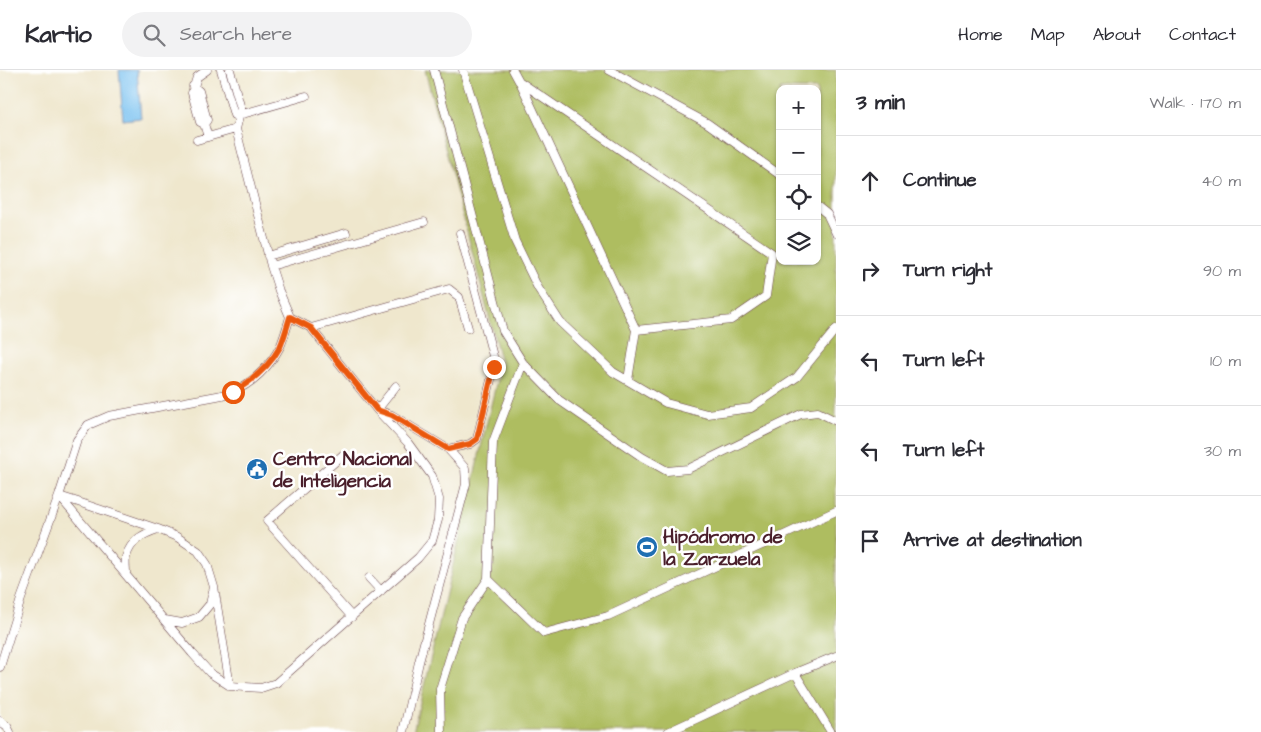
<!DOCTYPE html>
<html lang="en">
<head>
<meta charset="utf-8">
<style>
	:root { --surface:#fff; --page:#f2f2f3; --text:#2b2b33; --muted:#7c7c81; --line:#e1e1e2 }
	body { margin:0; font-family:"Architects Daughter",sans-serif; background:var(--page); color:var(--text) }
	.controls { position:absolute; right:15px; top:15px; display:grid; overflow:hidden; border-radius:10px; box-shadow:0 1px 4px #0004 }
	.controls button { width:45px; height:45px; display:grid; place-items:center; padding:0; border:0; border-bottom:1px solid var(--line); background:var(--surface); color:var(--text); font:25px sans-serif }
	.stop { position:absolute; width:15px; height:15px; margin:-11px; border:4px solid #ea580c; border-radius:50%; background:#fff }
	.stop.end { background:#ea580c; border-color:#fff; box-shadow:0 1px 5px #0008 }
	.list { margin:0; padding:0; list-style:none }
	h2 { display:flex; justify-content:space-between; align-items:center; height:65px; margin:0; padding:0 20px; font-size:21px }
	h2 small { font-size:16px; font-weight:400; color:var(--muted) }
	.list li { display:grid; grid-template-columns:32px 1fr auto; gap:15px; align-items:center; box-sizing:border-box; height:90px; padding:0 20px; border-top:1px solid var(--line) }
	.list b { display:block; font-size:19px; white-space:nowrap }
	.list em { font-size:16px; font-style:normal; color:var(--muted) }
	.icon { flex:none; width:28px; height:28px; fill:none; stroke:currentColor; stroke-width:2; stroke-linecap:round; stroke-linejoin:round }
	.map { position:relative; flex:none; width:836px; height:662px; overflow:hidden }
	header { display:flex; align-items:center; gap:30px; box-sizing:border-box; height:70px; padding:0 25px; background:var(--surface); border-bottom:1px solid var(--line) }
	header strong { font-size:24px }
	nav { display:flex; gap:28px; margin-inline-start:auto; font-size:18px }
	.search { width:350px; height:45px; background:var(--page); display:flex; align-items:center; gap:12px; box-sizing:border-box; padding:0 18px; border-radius:28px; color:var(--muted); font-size:19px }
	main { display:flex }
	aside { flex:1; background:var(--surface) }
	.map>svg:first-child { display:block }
</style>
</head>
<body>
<header>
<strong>Kartio</strong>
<div class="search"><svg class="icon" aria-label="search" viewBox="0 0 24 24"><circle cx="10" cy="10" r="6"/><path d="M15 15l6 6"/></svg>Search here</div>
<nav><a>Home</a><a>Map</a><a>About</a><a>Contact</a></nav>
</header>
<main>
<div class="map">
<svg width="836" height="662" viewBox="0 0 836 662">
	<rect width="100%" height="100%" fill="#fff"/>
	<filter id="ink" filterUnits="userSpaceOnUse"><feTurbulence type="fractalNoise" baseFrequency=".02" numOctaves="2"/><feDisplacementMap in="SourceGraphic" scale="10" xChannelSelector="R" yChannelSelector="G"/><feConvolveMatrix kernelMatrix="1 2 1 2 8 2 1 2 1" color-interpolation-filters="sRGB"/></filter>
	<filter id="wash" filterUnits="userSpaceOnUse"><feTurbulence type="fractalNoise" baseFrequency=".0096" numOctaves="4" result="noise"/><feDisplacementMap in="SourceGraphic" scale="20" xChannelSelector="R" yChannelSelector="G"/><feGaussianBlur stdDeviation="1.12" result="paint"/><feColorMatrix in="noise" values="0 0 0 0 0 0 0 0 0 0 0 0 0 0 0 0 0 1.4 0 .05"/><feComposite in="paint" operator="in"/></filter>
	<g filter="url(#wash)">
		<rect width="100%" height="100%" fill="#efe7cd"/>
		<path fill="#aebd60" stroke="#7c6e46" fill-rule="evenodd" d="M425,0H836V662H413L501,293ZM780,19H817V191H780Z"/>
		<path fill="#76c0ef" stroke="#60708d" d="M119,0H137L141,48L123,50Z"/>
	</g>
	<g filter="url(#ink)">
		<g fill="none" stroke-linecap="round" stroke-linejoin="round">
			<g stroke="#633d43" stroke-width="9">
				<path id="lane" d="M207,0L197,7L192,23L200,52L204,54L208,67
					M221,0L234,45H239L306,26
					M434,0L503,261L523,293L559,330L642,387L667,401L688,399L801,344L818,342L836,351
					M463,0L515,171L538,218L560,252L613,302L666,333L707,344L751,338L797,307L836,259
					M513,0L519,11L772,183L766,226L731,250L636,260L628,310
					M609,0L707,53L780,105
					M520,12L636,260
					M193,16L199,21L207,50L204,54
					M197,70L236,59
					M817,136L827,144L836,163
					M268,186L346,163
					M271,196L424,152
					M311,258L449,219L459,227L468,258
					M396,316L377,340L392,345L448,379L465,398L466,414L419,592L403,662
					M448,379L470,374L477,369L494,297L493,286L460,163
					M344,384L267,451L352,547
					M59,426L192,583L210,603L230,616L261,618L276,613L418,488L432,471L438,450L439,429L432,406L408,373L377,340L311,258L290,247L279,221L271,196L236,59L241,39L230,0
					M59,426L78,432L158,459L177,467L198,481L207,494L214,517L230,616
					M126,503C126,498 125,492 126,487C131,470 143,464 158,459
					M369,508L381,521
					M488,509L544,563L608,546L836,441
					M165,550L182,553L199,547L210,534L213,521
					M0,597L21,529L59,426L77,370L88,355L109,346L217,326C222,325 227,324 232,322C252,314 270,296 280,277C284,268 287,257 290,247
					M795,603L831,662
					M0,651L7,656L10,662
					M441,662L440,619L462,548L488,509L493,372L523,293
					M668,662L795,603L836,586"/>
			</g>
			<use href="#lane" stroke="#fff" stroke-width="8"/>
		</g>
	</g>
	<g fill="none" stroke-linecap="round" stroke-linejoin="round" filter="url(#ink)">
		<path stroke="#ea580c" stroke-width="6" d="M233,322C252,311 269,297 280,277C284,268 287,257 290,247L311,258L377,340L392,345L448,379L470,374L477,369L494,297"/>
	</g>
	<defs>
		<g id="civic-disc" transform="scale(1.125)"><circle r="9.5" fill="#1f6fb2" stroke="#fff"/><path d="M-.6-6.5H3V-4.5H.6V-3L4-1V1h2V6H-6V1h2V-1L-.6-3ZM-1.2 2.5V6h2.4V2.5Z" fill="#fff"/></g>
		<g id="stadium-disc" transform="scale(1.125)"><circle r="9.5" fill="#1f6fb2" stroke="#fff"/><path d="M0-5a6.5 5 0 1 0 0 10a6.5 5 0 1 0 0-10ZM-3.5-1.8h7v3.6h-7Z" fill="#fff"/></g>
	</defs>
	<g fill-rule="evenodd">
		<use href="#civic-disc" x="257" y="399"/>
		<use href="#stadium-disc" x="647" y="477"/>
	</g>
	<g text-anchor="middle" stroke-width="5" stroke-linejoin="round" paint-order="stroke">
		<g font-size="19" font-weight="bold" fill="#4a1f2b" stroke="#fff" text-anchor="start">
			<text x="273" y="395">Centro Nacional<tspan x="273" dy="22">de Inteligencia</tspan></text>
			<text x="663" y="473">Hipódromo de<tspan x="663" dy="22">la Zarzuela</tspan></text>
		</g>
	</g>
</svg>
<div class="controls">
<button>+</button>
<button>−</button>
<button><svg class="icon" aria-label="locate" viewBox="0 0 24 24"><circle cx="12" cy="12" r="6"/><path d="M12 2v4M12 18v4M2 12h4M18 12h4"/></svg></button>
<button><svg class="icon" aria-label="layers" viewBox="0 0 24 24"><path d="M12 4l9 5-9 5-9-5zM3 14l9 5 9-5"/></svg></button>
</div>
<div class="stop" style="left:233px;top:322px"></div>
<div class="stop end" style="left:494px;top:297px"></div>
</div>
<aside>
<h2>3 min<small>Walk · 170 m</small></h2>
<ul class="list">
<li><svg class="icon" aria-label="ahead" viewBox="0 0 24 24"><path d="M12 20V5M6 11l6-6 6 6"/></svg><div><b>Continue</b></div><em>40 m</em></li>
<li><svg class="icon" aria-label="right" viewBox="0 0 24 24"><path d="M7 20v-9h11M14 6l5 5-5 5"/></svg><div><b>Turn right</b></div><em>90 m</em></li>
<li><svg class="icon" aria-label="left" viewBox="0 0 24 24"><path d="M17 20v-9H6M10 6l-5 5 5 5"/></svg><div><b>Turn left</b></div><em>10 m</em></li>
<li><svg class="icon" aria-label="left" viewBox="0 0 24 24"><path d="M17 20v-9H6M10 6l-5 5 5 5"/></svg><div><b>Turn left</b></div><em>30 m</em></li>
<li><svg class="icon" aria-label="arrive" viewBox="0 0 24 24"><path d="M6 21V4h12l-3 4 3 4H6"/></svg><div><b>Arrive at destination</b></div></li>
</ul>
</aside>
</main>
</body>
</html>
